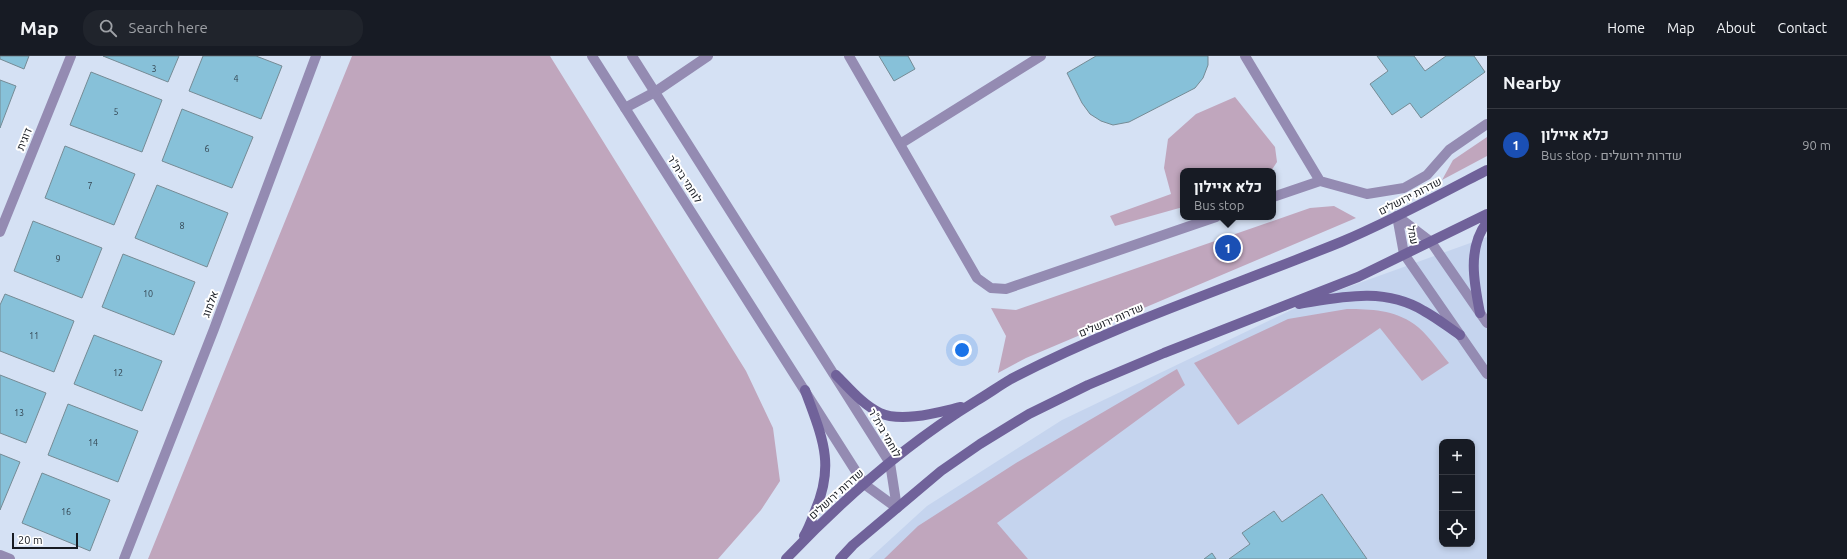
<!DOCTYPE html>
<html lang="en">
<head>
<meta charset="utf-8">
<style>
	:root { --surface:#171b24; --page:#20242c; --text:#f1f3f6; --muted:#9ea1a6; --line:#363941; --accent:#db2777 }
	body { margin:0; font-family:Ubuntu,Heebo,sans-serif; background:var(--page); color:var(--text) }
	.controls { position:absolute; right:12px; bottom:12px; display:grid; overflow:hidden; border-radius:8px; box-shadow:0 2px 6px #0003 }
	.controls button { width:36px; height:36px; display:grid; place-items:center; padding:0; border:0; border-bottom:1px solid var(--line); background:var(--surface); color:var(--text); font:20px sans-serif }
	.scale { position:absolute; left:12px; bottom:10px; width:66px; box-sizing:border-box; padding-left:4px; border:2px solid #171b22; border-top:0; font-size:11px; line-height:14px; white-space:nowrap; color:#171b22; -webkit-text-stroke:3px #fff; paint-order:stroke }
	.you { position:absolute; left:962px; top:294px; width:14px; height:14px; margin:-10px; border:3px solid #fff; border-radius:50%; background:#1a73e8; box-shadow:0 0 0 6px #1a73e833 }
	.badge { display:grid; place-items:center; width:26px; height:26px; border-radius:50%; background:var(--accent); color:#fff; font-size:13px; font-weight:700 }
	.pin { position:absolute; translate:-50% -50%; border:2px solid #fff; box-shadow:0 1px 4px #0006 }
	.popup { position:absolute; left:1180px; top:112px; width:96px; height:52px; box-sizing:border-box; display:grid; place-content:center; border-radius:8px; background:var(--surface); filter:drop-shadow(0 1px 3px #0005); font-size:13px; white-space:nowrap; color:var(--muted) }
	.popup b { font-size:15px; color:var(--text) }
	.popup::after { content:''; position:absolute; left:50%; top:100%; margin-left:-8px; border:8px solid transparent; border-top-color:var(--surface) }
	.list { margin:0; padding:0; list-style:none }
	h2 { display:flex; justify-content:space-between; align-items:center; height:52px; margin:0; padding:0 16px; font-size:17px }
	h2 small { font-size:13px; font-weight:400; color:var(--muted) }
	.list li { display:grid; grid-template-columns:26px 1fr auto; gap:12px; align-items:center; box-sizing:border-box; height:72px; padding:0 16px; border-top:1px solid var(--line) }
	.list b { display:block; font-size:15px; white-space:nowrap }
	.list p { margin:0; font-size:13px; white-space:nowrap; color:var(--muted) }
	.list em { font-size:13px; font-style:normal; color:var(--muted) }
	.icon { flex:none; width:22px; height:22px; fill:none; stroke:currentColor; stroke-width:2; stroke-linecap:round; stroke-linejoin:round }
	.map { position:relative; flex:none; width:1487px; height:503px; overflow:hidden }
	header { display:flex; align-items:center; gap:24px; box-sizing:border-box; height:56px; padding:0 20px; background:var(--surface); border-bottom:1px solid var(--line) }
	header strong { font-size:19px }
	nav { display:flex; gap:22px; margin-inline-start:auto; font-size:14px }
	.search { width:280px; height:36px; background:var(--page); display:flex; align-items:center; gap:10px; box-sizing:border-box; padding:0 14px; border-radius:16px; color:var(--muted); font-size:15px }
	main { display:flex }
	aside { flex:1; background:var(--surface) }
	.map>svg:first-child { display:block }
</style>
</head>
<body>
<header>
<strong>Map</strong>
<div class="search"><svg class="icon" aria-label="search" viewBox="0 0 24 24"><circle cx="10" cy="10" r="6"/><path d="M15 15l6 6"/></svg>Search here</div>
<nav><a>Home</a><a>Map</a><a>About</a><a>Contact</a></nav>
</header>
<main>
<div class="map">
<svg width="1487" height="503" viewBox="0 0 1487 503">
	<rect width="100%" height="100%" fill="#d5e1f4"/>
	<path fill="#c5d4ee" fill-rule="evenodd" d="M1487,181V503H869L927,450L1062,364L1312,244ZM1442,386H1472V488H1442Z"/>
	<path fill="#c0a6bd" d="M352,0H550L746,315L773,372L780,425L761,454L718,503H148Z
		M1235,41L1275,91L1277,106L1271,115H1183V151L1115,170L1110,160L1171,138L1164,112L1168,83L1196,58Z
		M1487,81V100L1442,124L1453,104Z
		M1334,150L1356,162L1026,302L998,317L1006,280L991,252L1016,254L1310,152Z
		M1347,253C1371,253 1394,254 1414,268C1426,276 1439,295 1449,307L1422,325L1380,272L1238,369L1194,307L1288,263Z
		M1177,313L1185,329L997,467L1028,503H884L918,470L1016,407Z"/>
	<path fill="#87c1d9" stroke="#758b95" d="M0,0H29L24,13L0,3Z
		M103,0H179L168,26Z
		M203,0H256L282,10L261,63L189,35Z
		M879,0H908L915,13L894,25Z
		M1096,0H1208V9L1203,22L1195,32L1129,66L1113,69L1101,65L1090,58L1082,47L1067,17Z
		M1377,0H1414L1425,15L1446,0H1474L1485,16L1421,62L1410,47L1392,59L1370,28L1388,15Z
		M91,16L162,44L142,96L70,69Z
		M0,24L16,30L0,72Z
		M182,53L253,81L232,132L162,105Z
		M65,90L135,118L114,169L45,142Z
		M157,129L228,157L207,211L135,182Z
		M33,165L102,192L82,242L14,215Z
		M123,198L195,226L174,279L102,251Z
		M5,238L74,265L54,316L0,295V249Z
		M94,279L162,305L142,355L74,328Z
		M0,319L46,337L26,387L0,377Z
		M68,348L138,375L118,426L48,399Z
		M0,398L20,406L0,454Z
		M42,417L110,444L90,495L22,467Z
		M1322,438L1367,503H1229L1250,488L1242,477L1274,455L1282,466Z
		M1212,497L1216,503H1204Z"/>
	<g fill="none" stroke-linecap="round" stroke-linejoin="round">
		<path stroke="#948bb2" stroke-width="10" d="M849,0L977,222L991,232L1006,233L1216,161
			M1245,0L1320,125L1367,138L1404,132L1427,119L1449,94L1487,68
			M625,52L655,36L708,0
			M900,88L1041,0
			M1273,141L1320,125"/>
		<path stroke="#948bb2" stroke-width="10" d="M0,176L71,0
			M0,499L10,503
			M124,503L214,273L316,0"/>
		<path stroke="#948bb2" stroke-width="10" d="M592,0L864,428L897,452
			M632,0L890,407L897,452
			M1397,160L1404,198L1487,318
			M1397,160L1431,186L1487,267"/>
		<path stroke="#70629a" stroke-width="10" d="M1299,248C1342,241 1384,231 1424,255C1437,262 1448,271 1460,279
			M1480,257C1474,227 1467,192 1487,166
			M836,319C849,332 863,349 880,357C902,367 939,356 961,351
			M804,480C809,472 812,463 815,455C836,407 821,379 805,334
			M786,503C843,443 906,388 976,345C988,338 999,330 1011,323C1116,268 1231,231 1341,186C1391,165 1439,139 1487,114
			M840,503L853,489L941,415L980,388L1029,358L1088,329L1164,297L1358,221L1487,158"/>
	</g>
	<g text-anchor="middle" stroke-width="4" stroke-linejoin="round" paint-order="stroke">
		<g font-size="9" fill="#334450">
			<text x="154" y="16">3</text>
			<text x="236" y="26">4</text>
			<text x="116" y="59">5</text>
			<text x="207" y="96">6</text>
			<text x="90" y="133">7</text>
			<text x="182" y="173">8</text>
			<text x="58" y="206">9</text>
			<text x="148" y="241">10</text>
			<text x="34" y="283">11</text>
			<text x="118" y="320">12</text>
			<text x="19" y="360">13</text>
			<text x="93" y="390">14</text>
			<text x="66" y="459">16</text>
		</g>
		<g font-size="11" fill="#171b22" stroke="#fff">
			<text transform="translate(24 83) rotate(-68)" y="4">דוגית</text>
			<text transform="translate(685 123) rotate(57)" y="4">לוחמי בית"ר</text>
			<text transform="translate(1410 140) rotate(-27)" y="4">שדרות ירושלים</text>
			<text transform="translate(1413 179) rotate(79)" y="4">עמל</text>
			<text transform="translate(210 248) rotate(-70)" y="4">אלמוג</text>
			<text transform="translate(1111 264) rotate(-23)" y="4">שדרות ירושלים</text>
			<text transform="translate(885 377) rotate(60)" y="4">לוחמי בית"ר</text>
			<text transform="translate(836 438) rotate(-42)" y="4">שדרות ירושלים</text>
		</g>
	</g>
</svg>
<div class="controls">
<button>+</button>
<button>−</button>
<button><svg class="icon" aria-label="locate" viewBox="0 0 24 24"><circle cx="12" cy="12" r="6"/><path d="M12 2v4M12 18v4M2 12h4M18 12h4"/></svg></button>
</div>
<div class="scale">20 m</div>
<div class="you"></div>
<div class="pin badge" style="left:1228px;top:192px;background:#1a4fb4">1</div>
<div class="popup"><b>כלא איילון</b>Bus stop</div>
</div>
<aside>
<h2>Nearby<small></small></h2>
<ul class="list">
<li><span class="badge" style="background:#1a4fb4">1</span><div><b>כלא איילון</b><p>Bus stop · שדרות ירושלים</p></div><em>90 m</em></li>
</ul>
</aside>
</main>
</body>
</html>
